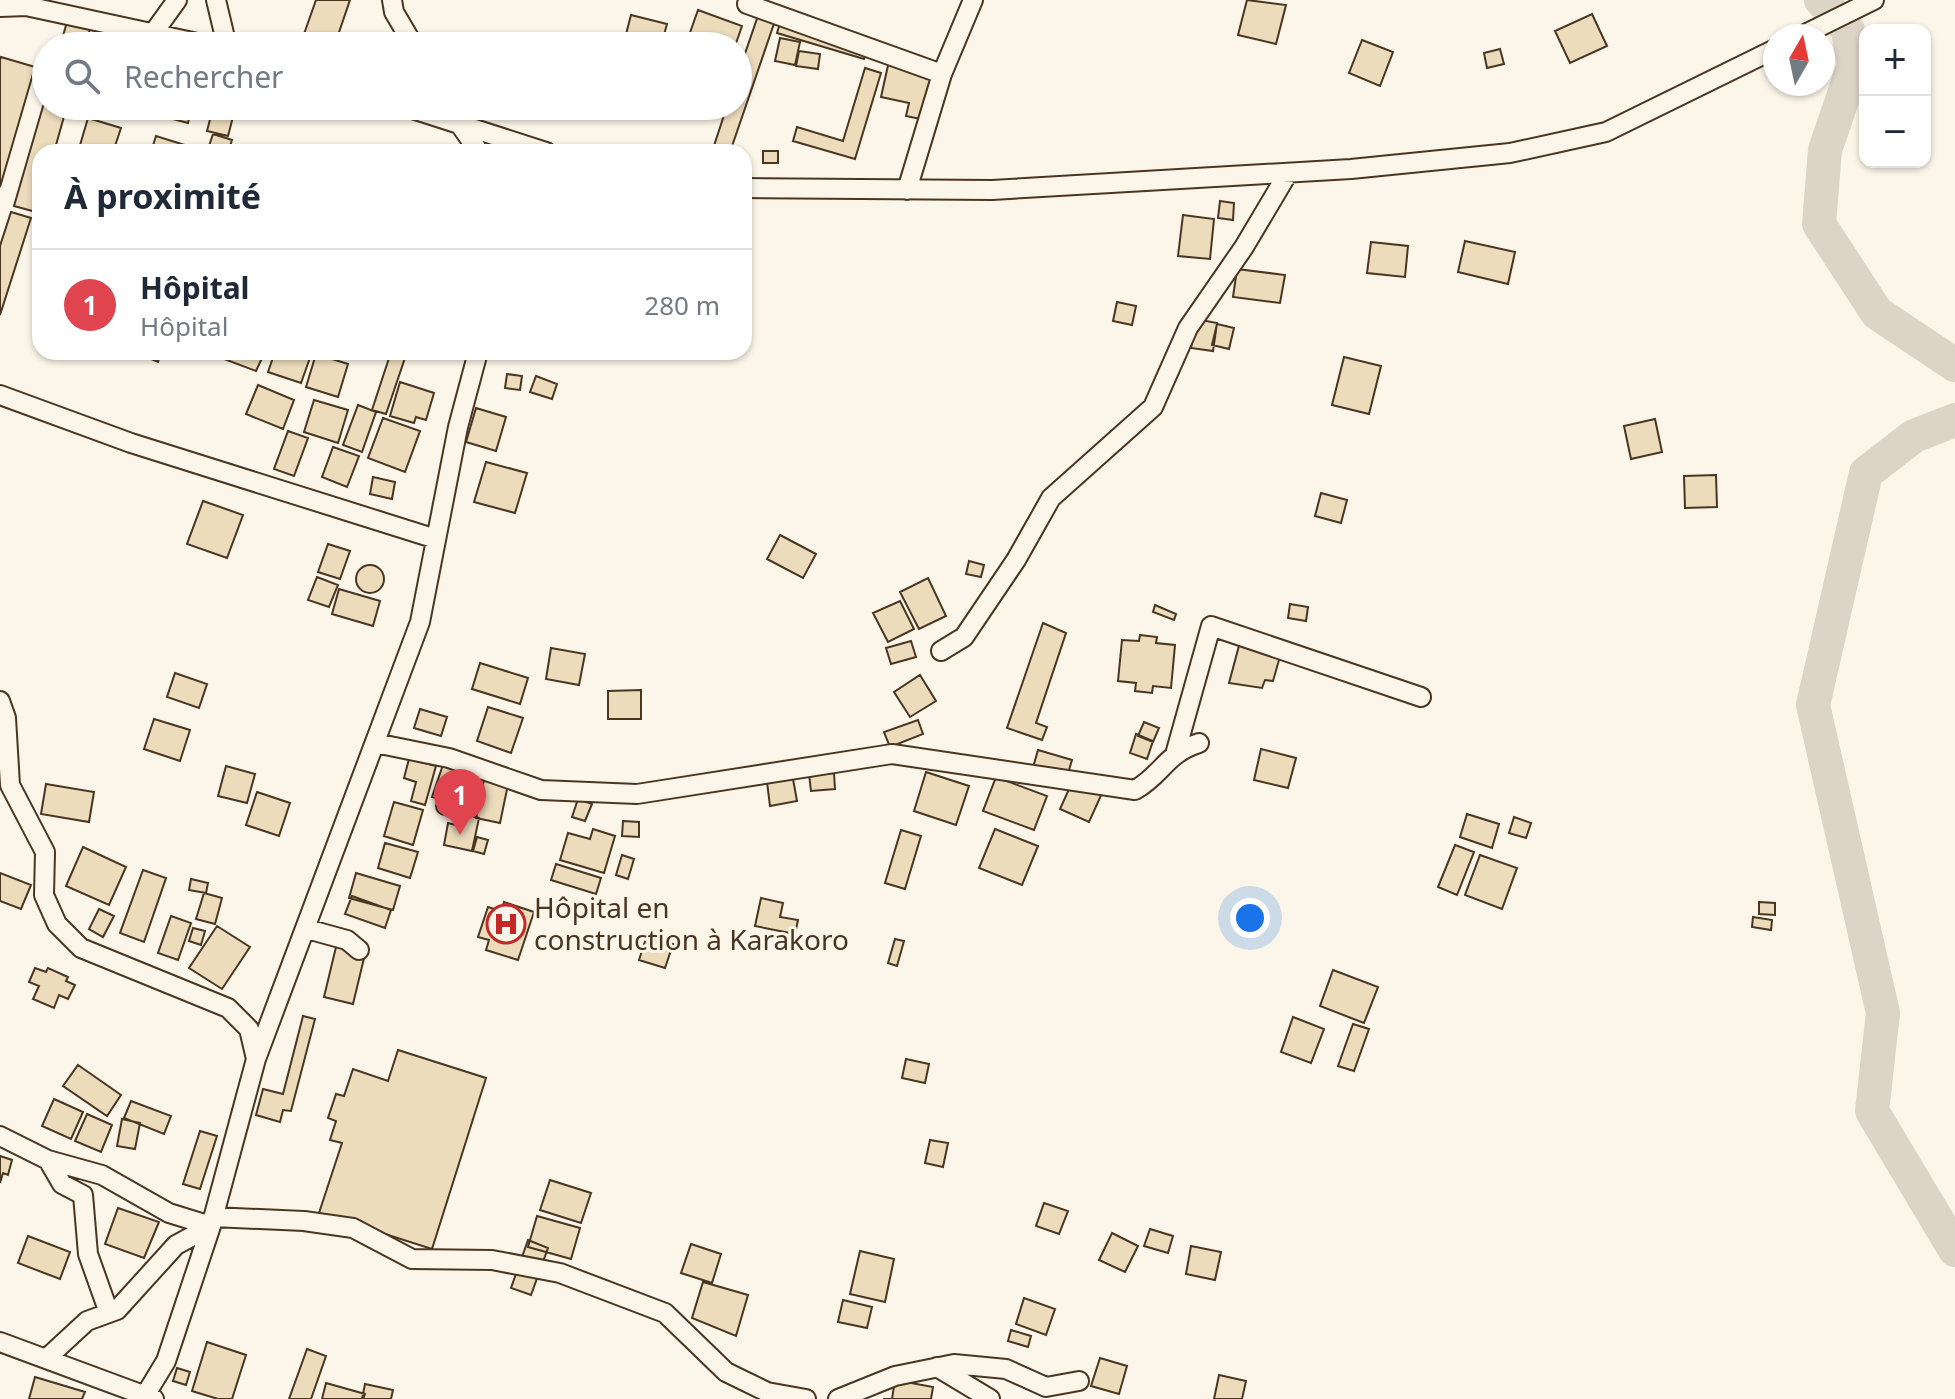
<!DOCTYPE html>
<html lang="fr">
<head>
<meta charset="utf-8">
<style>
	:root { --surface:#fff; --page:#f2f2f3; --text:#1f2937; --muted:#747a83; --line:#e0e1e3; --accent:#c62828 }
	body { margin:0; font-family:"Noto Sans",sans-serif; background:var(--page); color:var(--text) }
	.controls { position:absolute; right:24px; top:24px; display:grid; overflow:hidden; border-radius:16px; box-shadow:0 2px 6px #0004 }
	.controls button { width:72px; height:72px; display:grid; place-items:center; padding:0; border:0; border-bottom:2px solid var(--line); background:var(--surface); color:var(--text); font:40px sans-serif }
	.compass { position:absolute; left:1763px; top:24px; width:72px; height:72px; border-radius:50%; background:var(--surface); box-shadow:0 2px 6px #0004; rotate:9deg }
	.you { position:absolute; left:1250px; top:918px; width:28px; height:28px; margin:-20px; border:6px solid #fff; border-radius:50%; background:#1a73e8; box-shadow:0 0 0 12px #1a73e833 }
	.badge { display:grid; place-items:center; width:52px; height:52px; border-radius:50%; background:var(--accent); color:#fff; font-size:26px; font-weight:700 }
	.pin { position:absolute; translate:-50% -66px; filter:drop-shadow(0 2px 4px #0008) }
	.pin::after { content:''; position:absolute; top:42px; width:28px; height:24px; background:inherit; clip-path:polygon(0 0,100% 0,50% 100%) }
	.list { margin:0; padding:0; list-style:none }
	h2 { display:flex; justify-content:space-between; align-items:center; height:104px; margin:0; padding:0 32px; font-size:34px }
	h2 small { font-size:26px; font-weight:400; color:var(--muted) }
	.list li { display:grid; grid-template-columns:52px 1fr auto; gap:24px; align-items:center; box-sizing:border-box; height:112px; padding:0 32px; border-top:2px solid var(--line) }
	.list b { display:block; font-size:30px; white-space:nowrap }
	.list p { margin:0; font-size:26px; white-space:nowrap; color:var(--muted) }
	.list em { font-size:26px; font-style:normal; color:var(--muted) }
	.icon { flex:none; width:44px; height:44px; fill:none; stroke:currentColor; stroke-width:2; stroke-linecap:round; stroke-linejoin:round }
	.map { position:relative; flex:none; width:1955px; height:1399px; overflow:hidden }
	.search { position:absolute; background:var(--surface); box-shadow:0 2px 6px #0004; left:32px; top:32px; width:720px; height:88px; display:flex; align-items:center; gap:20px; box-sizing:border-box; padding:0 28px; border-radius:44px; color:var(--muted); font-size:30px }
	.panel { position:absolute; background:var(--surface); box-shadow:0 2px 6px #0004; left:32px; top:144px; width:720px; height:216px; border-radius:24px }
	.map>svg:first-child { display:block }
</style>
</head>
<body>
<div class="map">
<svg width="1955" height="1399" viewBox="0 0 1955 1399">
	<rect width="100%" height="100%" fill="#fbf6e9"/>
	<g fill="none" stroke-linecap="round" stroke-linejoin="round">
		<path stroke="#dcd4c6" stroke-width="34" d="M1821,0L1848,30L1854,65L1825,150L1819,224L1877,313L1955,365
			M1955,420L1914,436L1866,473L1813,705L1883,1013L1872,1111L1955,1250"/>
	</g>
	<path fill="#ecdcbc" stroke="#4a3520" stroke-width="2" d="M316,0H350L335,44L304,34Z
		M1247,0L1286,5L1276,44L1238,35Z
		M761,7L778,12L730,152H712L727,106H738V74Z
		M698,10L742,26L735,46L686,44Z
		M1592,14L1607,46L1570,63L1555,31Z
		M631,15L667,24L661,46H623Z
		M782,17L869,44L864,59L777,33Z
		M67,22L90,29L85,46H60Z
		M780,38L800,42L795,65L775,61Z
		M1362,40L1393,52L1380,86L1349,73Z
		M1500,49L1504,64L1487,68L1484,53Z
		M799,51L820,54L818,69L796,66Z
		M1,57L35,67L0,187V60Z
		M889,61L941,72L930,121L906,116L909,103L881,97Z
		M865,68L881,73L855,159L793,141L797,127L843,141Z
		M46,96V106H67L54,152H40V200L36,212L14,206Z
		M172,106H192L188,123L169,118Z
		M213,108L234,113L228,136L207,131Z
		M88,118L121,128L113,152H78Z
		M213,134L232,140L228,152H151L156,136L207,152Z
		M763,151H778V163H763Z
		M1220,201L1234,203L1233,220L1218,218Z
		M11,212L31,218L0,315V246Z
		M1183,215L1214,219L1210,259L1178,256Z
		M1465,241L1515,252L1508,284L1458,272Z
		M1371,242L1408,246L1405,277L1367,273Z
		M1237,269L1285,275L1280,303L1233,297Z
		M1117,302L1136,306L1132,325L1113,321Z
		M1196,319L1217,323L1213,351L1191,348Z
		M1217,324L1234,328L1229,349L1212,345Z
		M135,352H161L158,362Z
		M227,352H253L263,356L256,371L224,359Z
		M275,352H312L301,383L268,372Z
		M391,352H407L386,414L372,410Z
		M316,354L348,364L338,397L306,387Z
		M1344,357L1381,366L1369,414L1332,405Z
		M507,374L522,376L520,390L505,388Z
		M536,376L557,384L552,399L530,392Z
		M400,382L434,393L426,420L416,417L414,423L390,416Z
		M258,385L294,400L283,429L246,414Z
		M314,400L348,410L338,443L304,432Z
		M358,405L376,412L362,452L343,445Z
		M476,408L506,417L496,451L466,442Z
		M383,418L420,431L405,472L368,458Z
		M1655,419L1662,452L1631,459L1624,426Z
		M288,431L308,438L294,476L274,469Z
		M333,447L359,456L347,487L322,477Z
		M486,462L527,473L515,513L474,502Z
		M1716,475L1717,507L1685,508L1684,476Z
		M373,477L395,482L392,499L370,494Z
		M1321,493L1347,500L1341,523L1315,516Z
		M203,501L243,515L227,558L187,544Z
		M780,535L816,554L803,578L767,559Z
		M328,544L350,551L340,579L318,572Z
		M969,561L984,565L981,577L966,574Z
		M356 579a14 14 0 1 1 28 0a14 14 0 1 1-28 0Z
		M317,577L338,585L329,607L308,600Z
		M928,578L946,616L919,629L900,592Z
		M339,589L380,601L373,626L332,614Z
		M900,601L914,629L888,642L873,613Z
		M1290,604L1308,607L1306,621L1288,618Z
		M1155,605L1176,614L1174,620L1153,612Z
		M1043,623L1066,633L1036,723L1047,727L1042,740L1007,728Z
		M1140,635L1157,637L1156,643L1175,645L1171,688L1153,686L1152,693L1135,691L1136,683L1118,681L1122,640L1139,641Z
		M911,641L916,657L891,664L886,648Z
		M1240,642L1281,653L1273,681L1265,680L1262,688L1229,683Z
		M551,648L585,654L579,685L546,679Z
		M480,663L528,678L520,704L472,689Z
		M175,673L207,684L199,708L167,697Z
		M920,675L936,701L910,717L894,692Z
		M641,690V719H608V691Z
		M488,707L523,718L511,753L477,741Z
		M420,709L447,717L441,736L414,728Z
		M154,719L190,730L180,761L144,749Z
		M918,720L923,734L890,747L884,732Z
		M1144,722L1159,728L1153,742L1138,736Z
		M1136,734L1153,741L1147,759L1130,753Z
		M1261,749L1296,758L1288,788L1254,780Z
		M1038,750L1072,760L1066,780L1032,771Z
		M447,753L472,762L464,786L451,782L444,800L432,797Z
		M409,759L436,766L425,805L411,801L416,782L404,778Z
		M487,765L511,770L500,823L476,818Z
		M226,766L255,774L247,803L218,796Z
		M926,772L969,786L956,825L914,811Z
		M834,773L835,789L811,791L809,774Z
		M996,777L1047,796L1034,830L983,811Z
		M1074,778L1103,791L1089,822L1060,809Z
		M793,779L797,801L770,806L767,782Z
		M46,784L94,792L89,822L41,814Z
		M257,792L290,803L279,836L246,825Z
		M436 806a9 9 0 1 1 18 0a9 9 0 1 1-18 0Z
		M578,799L592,804L585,821L572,817Z
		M394,802L423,810L413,845L384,836Z
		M463,814L479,818L472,851L444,845L448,823L460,826Z
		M1467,814L1499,824L1492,848L1460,837Z
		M1514,817L1531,823L1526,838L1509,833Z
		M623,821L639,822V837L622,836Z
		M593,829L615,836L604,873L560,860L568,833L590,839Z
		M995,829L1038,846L1022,885L979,868Z
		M901,830L921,836L905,889L885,883Z
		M477,837L488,840L484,854L473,851Z
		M385,843L418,852L410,878L378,868Z
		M1455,845L1474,852L1457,895L1438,887Z
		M83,847L126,867L109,905L66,886Z
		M622,855L634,859L628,879L616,875Z
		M1480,855L1517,868L1502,909L1465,895Z
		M556,864L601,878L596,894L551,880Z
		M143,870L166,878L144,942L120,933Z
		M0,873L31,885L21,909L0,901Z
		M356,873L400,886L393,910L349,898Z
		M191,879L208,883L206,893L189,890Z
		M204,893L222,898L215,924L196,919Z
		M352,896L391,910L385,928L345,914Z
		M761,898L783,903L780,917L798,920L795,934L755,926Z
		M504,902L534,912L518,960L486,950L489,940L478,937L488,907L501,911Z
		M1759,902L1775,903V915L1759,914Z
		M99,909L114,916L103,937L89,929Z
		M171,916L191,923L178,960L158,953Z
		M1753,917L1772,920L1771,930L1752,927Z
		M217,926L250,947L222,989L189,968Z
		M193,928L205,931L201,945L189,941Z
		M647,935L673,944L665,968L639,960Z
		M895,939L904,941L897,966L888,963Z
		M336,947L365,954L353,1004L324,997Z
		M35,968L46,972L48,968L68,977L66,981L75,985L68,999L59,995L54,1008L33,999L39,986L29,982Z
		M1333,970L1378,987L1364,1023L1320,1006Z
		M303,1016L315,1019L291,1111L283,1110L280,1122L256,1115L263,1089L283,1094Z
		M1293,1017L1324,1029L1311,1063L1281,1052Z
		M1353,1024L1369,1029L1354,1071L1338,1066Z
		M398,1050L486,1078L432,1249L319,1213L342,1143L330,1140L336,1121L328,1118L336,1094L344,1096L353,1069L388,1081Z
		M906,1059L929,1064L925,1083L902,1078Z
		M78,1065L121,1095L107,1116L63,1086Z
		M54,1099L83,1112L71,1139L42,1126Z
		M131,1101L171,1116L164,1134L124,1118Z
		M87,1114L112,1125L101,1152L75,1141Z
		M122,1119L140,1123L135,1149L117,1146Z
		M200,1131L217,1136L200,1189L183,1184Z
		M930,1140L948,1143L943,1167L925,1163Z
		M0,1156L12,1160L8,1175L3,1173L0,1183Z
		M550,1180L591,1193L581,1223L540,1210Z
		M1044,1203L1068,1211L1059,1234L1036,1226Z
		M118,1208L159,1222L144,1258L105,1244Z
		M537,1216L580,1228L571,1259L528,1247Z
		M1150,1229L1173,1236L1168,1253L1144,1246Z
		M1112,1233L1138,1246L1125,1272L1099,1260Z
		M28,1236L70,1252L60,1279L18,1263Z
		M528,1240L548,1248L531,1295L511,1288Z
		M691,1244L721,1254L712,1283L681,1273Z
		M1191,1246L1221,1252L1215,1280L1186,1274Z
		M860,1251L894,1259L885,1302L850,1294Z
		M703,1282L748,1295L736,1336L692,1318Z
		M1024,1298L1055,1309L1046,1335L1016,1324Z
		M843,1300L872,1307L867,1328L838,1322Z
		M1011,1330L1031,1336L1028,1347L1008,1341Z
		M207,1342L246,1355L232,1399H218L192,1391Z
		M307,1349L326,1356L311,1399H289Z
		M1100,1358L1127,1366L1119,1394L1091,1386Z
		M177,1368L190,1372L186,1385L173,1381Z
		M1219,1375L1246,1381L1242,1399H1214Z
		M35,1377L85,1392L82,1399H29Z
		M895,1380L933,1387L931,1399H883H892Z
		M326,1383L365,1394L363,1399H322Z
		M365,1384L393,1390L391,1399H362Z"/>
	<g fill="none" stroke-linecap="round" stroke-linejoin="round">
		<g stroke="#4a3520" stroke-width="22">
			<path id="minor" d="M216,0L227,46
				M392,0L394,12L414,46
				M747,4L942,74
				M0,7L26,6L211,46
				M154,32L177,0
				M1801,36L1874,0
				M403,106L546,152
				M447,106L479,152
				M744,188L992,190L1351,169L1510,153L1606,132L1775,49
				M907,190L942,74L973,0
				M0,395L131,443L436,539
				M941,651L964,637L1016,560L1051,498L1153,407L1188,328L1244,247L1288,173
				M0,701L6,718L10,785L45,852L44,895L57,924L81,948L228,1008L249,1029L256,1059
				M375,743L449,758L541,790L637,794L892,754L1135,790C1163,774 1165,754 1199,743
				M1176,751L1211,626L1421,697
				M307,929L347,940L359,950
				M0,1136L48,1160L102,1175L169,1213L211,1226
				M48,1160L62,1184L83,1195L88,1254L109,1313
				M213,1217L304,1221L353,1228L412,1259L492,1260L560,1273L665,1313L726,1372L767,1392L806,1399
				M0,1342L154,1399
				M47,1358L87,1321L117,1310L176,1245L211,1226
				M937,1367L990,1399
				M143,1399L166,1361L211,1226L256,1059L420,622L458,427L478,352
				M838,1399L895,1376L954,1364L1006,1369L1046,1387L1079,1381"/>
		</g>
		<use href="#minor" stroke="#fbf6e9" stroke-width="18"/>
	</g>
	<defs>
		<g id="hospital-ring" transform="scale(2)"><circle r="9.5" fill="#fbf6e9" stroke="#c62828" stroke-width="1.5"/><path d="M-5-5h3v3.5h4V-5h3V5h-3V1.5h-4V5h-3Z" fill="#c62828"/></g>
	</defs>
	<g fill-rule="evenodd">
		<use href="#hospital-ring" x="506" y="924"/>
	</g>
	<g text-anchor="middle" stroke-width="6" stroke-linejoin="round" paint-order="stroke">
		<g font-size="28" fill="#4a3520" stroke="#fbf6e9" text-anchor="start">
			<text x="534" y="918">Hôpital en<tspan x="534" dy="32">construction à Karakoro</tspan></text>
		</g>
	</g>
</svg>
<div class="controls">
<button>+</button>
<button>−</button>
</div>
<svg class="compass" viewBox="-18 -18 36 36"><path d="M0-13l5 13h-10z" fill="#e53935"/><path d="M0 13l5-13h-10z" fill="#747a83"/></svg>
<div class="you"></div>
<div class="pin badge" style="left:460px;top:835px;background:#e0444e">1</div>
<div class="search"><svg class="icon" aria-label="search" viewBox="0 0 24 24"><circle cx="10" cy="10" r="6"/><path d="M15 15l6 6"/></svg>Rechercher</div>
<section class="panel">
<h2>À proximité<small></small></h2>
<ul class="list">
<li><span class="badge" style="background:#e0444e">1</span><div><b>Hôpital</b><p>Hôpital</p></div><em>280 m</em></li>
</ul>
</section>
</div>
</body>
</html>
